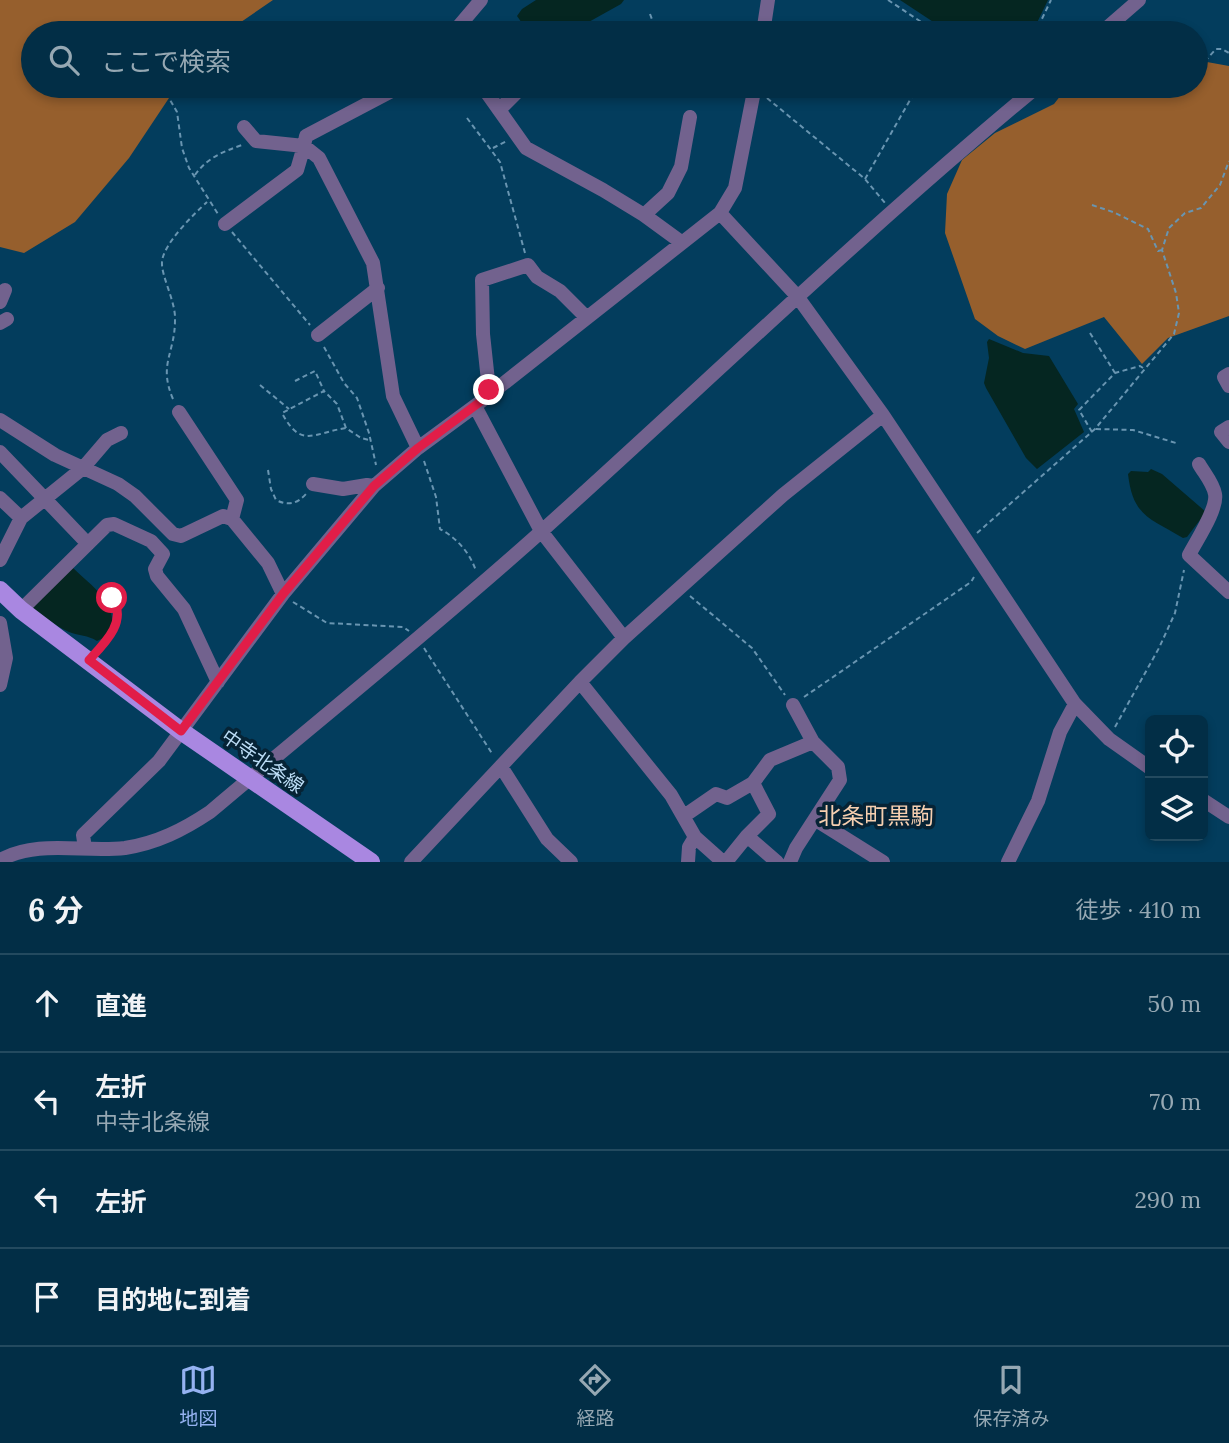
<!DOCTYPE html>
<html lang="ja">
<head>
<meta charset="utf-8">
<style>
	:root { --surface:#022e46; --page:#103a51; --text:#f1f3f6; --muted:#96a8b3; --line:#234a5f; --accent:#95b2f1 }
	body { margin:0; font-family:Lora,"Noto Sans JP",serif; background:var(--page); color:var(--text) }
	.controls { position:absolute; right:21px; bottom:21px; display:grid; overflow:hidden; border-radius:10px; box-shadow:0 4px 10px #0003 }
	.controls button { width:63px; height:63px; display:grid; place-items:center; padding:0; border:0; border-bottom:2px solid var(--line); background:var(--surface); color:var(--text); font:35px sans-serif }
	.stop { position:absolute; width:21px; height:21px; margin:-16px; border:5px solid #e11d48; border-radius:50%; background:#fff }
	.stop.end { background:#e11d48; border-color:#fff; box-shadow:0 2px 7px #0008 }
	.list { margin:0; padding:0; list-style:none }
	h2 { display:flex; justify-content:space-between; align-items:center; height:91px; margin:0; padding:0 28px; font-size:30px }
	h2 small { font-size:23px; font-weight:400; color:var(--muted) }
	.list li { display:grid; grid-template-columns:46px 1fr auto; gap:21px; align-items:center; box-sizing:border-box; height:98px; padding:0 28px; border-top:2px solid var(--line) }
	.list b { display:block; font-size:26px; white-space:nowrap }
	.list p { margin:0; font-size:23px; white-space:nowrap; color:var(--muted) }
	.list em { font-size:23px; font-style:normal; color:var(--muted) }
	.icon { flex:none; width:38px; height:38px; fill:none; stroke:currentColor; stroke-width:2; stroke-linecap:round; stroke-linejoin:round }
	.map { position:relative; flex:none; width:1229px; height:862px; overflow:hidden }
	.search { position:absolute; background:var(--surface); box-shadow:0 4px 10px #0003; left:21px; right:21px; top:21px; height:77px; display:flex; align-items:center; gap:18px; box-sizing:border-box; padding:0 24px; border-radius:38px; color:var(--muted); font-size:26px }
	.sheet { height:483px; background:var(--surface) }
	nav { display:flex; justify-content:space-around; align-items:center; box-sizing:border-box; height:98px; border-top:2px solid var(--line); background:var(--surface); font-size:19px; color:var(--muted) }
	nav a { display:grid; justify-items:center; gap:4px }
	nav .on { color:var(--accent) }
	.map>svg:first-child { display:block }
</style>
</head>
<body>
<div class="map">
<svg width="1229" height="862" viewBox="0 0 1229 862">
	<rect width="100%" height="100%" fill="#033d5d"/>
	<path fill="#965f2d" d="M0,0H273L225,33H33V86H177L129,158L75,222L24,253L0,247Z
		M1196,60L1229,66V316L1168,338L1142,364L1104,317L1025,349L998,336L975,319L945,233L947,194L962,160L995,133L1054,104L1068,86H1196Z"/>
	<path fill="#052621" d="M536,0H624L621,4L569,33H529L517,16L522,9Z
		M900,0H1048L1032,33H950Z
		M989,339L1023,353L1049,356L1078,404L1074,409L1084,432L1037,469L1026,458L986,388L984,383L989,358L987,342Z
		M1151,469L1162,474L1206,512L1187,537L1183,538C1150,518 1133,517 1128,474L1131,471L1148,472Z
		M72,567C88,583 115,600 112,625L103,638L97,641C88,635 79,636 69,632C55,626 42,615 30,606Z"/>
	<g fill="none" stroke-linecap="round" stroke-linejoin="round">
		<path stroke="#6995b1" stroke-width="2" stroke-dasharray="5 3.5" stroke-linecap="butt" d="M888,0L938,33
			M650,14L657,33
			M116,22L123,33
			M1043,33L1038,27L1051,0
			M1076,33L1088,30
			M1196,57L1206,60L1216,49H1222L1229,53
			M162,86L177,112L182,148L189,168L218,214
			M767,98L865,179L885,203
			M467,118L500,162L525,253
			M493,148L507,141
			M195,175C207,158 222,152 242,145
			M865,179L918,86
			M1092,205L1113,212L1148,229L1158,251L1162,250
			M232,232L310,325
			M1090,333L1115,373
			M324,347L344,383L357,398L369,433L376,465
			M295,381L315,371L324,391
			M260,385L289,409
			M173,399C158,364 175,354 175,320C176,302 161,276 162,262C163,244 194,214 207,202
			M346,428L337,404L324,391L282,413C301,449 313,433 346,428L361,438L369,440
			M1096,429L1133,430L1176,443
			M1092,432L1079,410L1115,373L1140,366L1143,368
			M424,461L436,497L440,529C457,538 470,553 476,571
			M268,470L271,489L276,500C288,506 297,504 306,494
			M977,533L1095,429L1174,334L1179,313L1176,293L1162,250L1169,228L1185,213L1201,208L1220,185L1229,161
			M690,596L752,648L785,695
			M293,602L327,623L403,627L409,631
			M424,648L493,755
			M99,649C113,634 125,617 112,598
			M804,697L971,582L974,577
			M1115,727L1159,648L1175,613L1184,570"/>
		<path stroke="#72628e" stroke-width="14" d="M453,33L481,0
			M763,33L768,0
			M1101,33L1139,0
			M401,86L306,136L304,146L319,158L373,263L393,396L418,448
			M482,86L526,148L603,190L644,215L681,242
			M499,110L523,86
			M720,213L797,296L883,415L1075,704L1109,739L1150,768
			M644,215L668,193L681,167L690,117
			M225,224L297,170L304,146L256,141L244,127
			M0,302L5,290
			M0,323L7,319
			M318,335L378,288
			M1229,374L1224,377L1229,386
			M492,393L489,390L483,334L482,280L528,265L537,277L560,291L586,317
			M475,406L541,531L624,638
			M179,412L237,500L232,519
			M0,420L55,455L118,484L135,496L173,534L181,536L223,516L232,519L268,563L283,594
			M1229,427L1221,432L1229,442
			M0,452L88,544
			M1199,464C1204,473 1213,483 1215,494C1218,509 1196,541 1189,555L1229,592
			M313,484L343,489L367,485L374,486
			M0,498L21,518
			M0,560L21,518L83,468L107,440L121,433
			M21,610L107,525L114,524L151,541L163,554L155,569L157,576L184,609L218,682
			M0,623L6,658L0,685
			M580,682L671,795L695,837L723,862
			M502,768L547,839L571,862
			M1203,800L1229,817
			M684,816L716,794L727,798L753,783L770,760L813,742
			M816,820L883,862
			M747,836L777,862
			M85,848L83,835L159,761L283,594L374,486L418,448L475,406L720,213L735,188L755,86
			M0,860C39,839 83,853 125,848C157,843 183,830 210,812C321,718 435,627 544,529C708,381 868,227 1038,86
			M411,862L580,682L624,638L783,495L883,415
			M688,862L689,847L695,837
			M726,862L747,836L769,814L753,783
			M790,862L796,848L840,780L838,767L813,742L793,705
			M1008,862L1038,801L1060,732L1075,704"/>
		<path stroke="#a987e1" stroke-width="18" d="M0,590L21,610L181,731L371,862"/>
	</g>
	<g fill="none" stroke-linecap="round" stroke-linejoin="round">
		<path stroke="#e11d48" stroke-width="9" d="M112,598C128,621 105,643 89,660L181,731L283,594L374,486L418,448L492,393L489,390"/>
	</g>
	<g text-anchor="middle" stroke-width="7" stroke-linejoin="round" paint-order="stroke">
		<g font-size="19" fill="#bddef7" stroke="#062335">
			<text transform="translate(263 761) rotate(35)" y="7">中寺北条線</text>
		</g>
		<g font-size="23" fill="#f6cfb0" stroke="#062335">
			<text x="876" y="824">北条町黒駒</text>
		</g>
	</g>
</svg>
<div class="controls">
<button><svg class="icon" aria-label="locate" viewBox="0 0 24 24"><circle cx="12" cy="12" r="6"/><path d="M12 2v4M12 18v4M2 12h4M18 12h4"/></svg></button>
<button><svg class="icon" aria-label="layers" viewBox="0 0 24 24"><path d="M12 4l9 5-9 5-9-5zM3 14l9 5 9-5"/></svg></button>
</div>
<div class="stop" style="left:112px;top:598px"></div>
<div class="stop end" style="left:489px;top:390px"></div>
<div class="search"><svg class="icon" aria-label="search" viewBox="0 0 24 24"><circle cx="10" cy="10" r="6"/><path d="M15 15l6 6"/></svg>ここで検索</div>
</div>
<section class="sheet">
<h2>6 分<small>徒歩 · 410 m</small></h2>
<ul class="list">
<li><svg class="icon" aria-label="ahead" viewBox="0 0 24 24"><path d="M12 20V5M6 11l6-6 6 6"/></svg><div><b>直進</b></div><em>50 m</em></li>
<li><svg class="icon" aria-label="left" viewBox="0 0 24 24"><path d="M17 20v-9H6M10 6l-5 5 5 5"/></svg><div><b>左折</b><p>中寺北条線</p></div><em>70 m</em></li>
<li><svg class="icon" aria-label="left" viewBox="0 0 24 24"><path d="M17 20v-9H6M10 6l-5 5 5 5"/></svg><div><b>左折</b></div><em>290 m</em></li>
<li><svg class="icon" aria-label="arrive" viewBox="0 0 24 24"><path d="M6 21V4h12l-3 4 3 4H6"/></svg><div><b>目的地に到着</b></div></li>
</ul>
</section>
<nav>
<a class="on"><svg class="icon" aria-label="map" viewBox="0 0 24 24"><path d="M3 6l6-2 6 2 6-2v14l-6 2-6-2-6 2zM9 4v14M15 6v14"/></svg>地図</a>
<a><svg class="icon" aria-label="directions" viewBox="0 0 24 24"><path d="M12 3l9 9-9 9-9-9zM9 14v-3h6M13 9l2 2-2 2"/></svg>経路</a>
<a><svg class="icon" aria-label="saved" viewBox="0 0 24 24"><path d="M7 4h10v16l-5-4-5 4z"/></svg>保存済み</a>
</nav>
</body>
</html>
